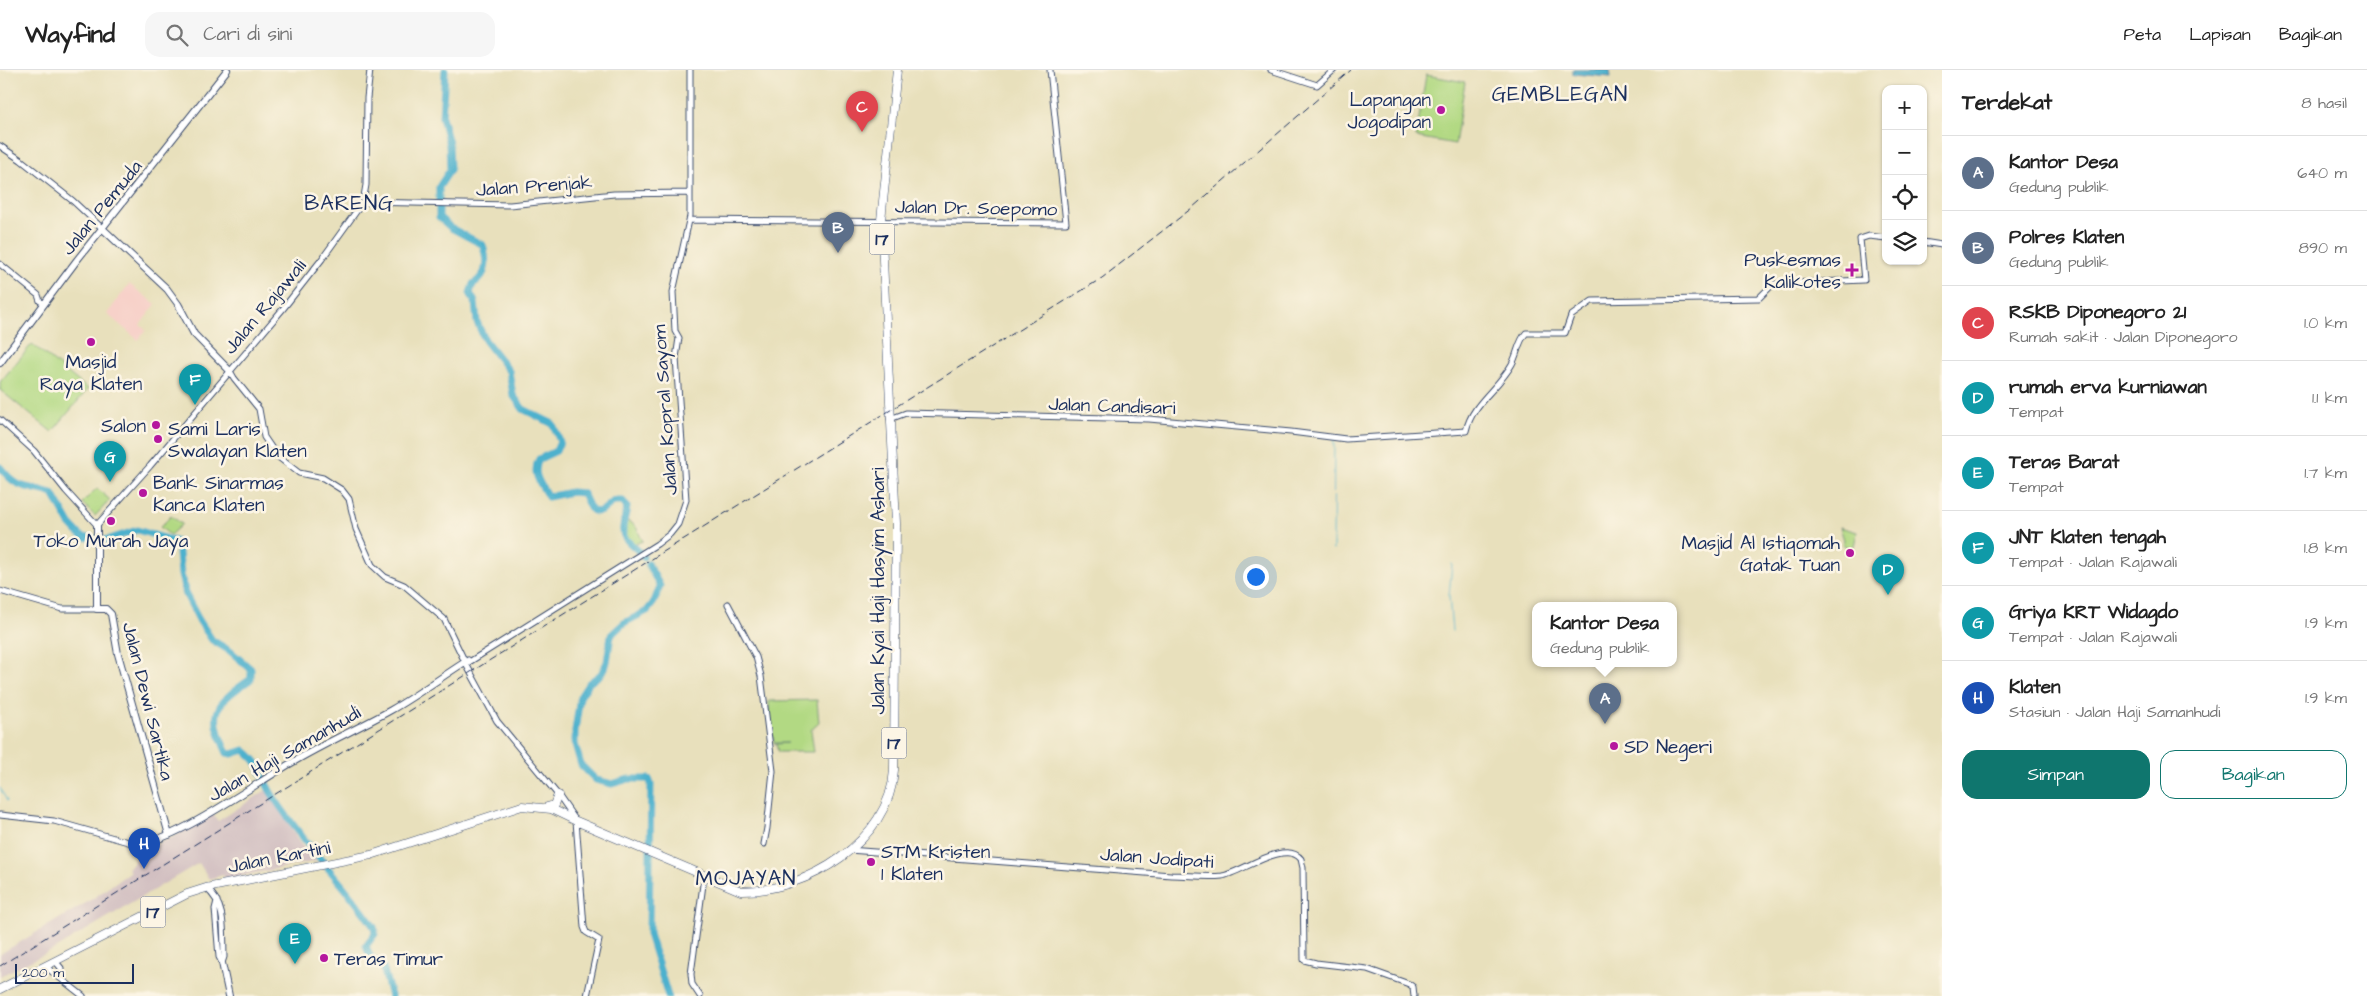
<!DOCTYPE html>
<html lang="id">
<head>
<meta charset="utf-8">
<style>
	:root { --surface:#fff; --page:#f6f6f6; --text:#222; --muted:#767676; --line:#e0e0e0; --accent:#0f766e }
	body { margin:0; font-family:"Architects Daughter",sans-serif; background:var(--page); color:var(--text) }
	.controls { position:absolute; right:15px; top:15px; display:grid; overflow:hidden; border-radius:10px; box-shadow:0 1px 4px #0004 }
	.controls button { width:45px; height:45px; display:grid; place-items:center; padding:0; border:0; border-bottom:1px solid var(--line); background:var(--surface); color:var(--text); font:25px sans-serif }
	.scale { position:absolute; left:15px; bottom:12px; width:119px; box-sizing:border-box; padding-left:5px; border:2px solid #1b2f5e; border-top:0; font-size:14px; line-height:18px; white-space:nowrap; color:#1b2f5e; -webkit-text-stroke:4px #fcf5e5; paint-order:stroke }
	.you { position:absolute; left:1255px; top:506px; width:18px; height:18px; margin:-12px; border:4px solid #fff; border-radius:50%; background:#1a73e8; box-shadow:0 0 0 8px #1a73e833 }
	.badge { display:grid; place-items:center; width:32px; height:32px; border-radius:50%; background:var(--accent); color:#fff; font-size:16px; font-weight:700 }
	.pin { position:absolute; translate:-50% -41px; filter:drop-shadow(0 1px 2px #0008) }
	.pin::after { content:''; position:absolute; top:26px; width:18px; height:15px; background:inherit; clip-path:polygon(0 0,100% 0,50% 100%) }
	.popup { position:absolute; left:1532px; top:532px; width:145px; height:65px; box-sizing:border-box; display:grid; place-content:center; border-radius:10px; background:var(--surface); filter:drop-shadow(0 1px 4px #0005); font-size:16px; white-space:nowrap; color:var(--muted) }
	.popup b { font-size:19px; color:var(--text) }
	.popup::after { content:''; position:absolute; left:50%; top:100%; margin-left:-10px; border:10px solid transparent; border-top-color:var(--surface) }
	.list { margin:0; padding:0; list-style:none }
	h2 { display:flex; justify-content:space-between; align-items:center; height:65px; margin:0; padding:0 20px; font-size:21px }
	h2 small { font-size:16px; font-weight:400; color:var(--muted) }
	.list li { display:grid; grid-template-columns:32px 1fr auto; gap:15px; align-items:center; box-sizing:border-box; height:75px; padding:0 20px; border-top:1px solid var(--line) }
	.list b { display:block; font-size:19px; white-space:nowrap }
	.list p { margin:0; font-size:16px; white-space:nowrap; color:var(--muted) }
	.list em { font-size:16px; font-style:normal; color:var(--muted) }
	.actions { display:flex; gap:10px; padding:15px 20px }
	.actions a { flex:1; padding:11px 0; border:1px solid var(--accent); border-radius:15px; text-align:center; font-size:18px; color:var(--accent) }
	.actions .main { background:var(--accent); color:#fff }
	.icon { flex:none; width:28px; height:28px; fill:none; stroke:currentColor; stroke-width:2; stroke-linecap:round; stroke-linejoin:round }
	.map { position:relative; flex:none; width:1942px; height:926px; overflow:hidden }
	header { display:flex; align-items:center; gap:30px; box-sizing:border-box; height:70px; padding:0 25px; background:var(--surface); border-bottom:1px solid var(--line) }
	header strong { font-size:24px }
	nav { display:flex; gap:28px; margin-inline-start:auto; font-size:18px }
	.search { width:350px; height:45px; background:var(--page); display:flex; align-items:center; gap:12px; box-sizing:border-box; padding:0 18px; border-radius:15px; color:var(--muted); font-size:19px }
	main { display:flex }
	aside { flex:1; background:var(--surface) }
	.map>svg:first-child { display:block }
</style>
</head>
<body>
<header>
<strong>Wayfind</strong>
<div class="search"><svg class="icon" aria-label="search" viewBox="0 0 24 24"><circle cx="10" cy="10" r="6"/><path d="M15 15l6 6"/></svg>Cari di sini</div>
<nav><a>Peta</a><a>Lapisan</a><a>Bagikan</a></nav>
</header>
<main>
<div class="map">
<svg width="1942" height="926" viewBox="0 0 1942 926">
	<rect width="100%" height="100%" fill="#fcf5e5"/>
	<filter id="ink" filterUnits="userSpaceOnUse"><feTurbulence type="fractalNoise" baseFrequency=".02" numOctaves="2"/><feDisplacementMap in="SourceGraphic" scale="10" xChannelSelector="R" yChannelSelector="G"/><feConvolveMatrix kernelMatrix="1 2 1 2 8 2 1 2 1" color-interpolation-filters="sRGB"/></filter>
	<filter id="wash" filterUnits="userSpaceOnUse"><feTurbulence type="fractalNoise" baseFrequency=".0096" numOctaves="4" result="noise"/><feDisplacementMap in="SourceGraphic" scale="20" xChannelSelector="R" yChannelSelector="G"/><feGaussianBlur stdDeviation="1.12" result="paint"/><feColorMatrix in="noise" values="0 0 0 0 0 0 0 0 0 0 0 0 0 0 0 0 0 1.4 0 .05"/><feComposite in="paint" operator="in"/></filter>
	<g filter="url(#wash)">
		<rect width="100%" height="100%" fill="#e8e0bc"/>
		<path fill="#f7d1c9" d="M129,214L156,234L140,255L146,260L138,270L107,244Z"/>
		<path fill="#d2bfc1" d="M268,719L301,775L317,791L225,809L223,805L209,809L199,793L51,881L0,906V884L91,830L130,802L128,798L133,794L136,783L174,767L212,743L218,751Z"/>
		<path fill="#b2d983" stroke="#668470" d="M1426,5L1465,12L1455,74L1416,67Z
			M32,274L88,319L52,362L0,320V312Z
			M97,418L110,430L95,446L82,433Z
			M171,446L182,454L170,465L160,457Z
			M627,451C639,455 637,462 643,471L633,474C624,469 618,460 627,451Z
			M1840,457L1857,462L1854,476L1850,478L1842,474L1844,470Z
			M817,630L819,653L811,660L814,682H778L776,674L788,673H774L769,645V631Z"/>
		<path fill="#4eb1cd" stroke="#347096" d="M1573,0H1610L1611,7L1573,4Z"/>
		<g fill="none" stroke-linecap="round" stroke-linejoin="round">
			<path stroke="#4eb1cd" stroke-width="1" d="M1333,480L1334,369
				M1452,561L1449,526L1452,494
				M0,718L7,731"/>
			<path stroke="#4eb1cd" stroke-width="7" d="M445,1L442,47L449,74L450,100L439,117V147L451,158L483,175C487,191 489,204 473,214L470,223L475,232L477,252L485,270L509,301L513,325L523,339L553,354L560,372L556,381L539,389C531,404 541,414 548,427L571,422L583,423L590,438L595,442L602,441L614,431H623L627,437C626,446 619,462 626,469C632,476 638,479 643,487
				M0,397C20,423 27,414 53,424L70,454L82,467L107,470L137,460L178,472L181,505L186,525L199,550L212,570L230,581L251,599V609C216,633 207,641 227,683L232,684L244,680C261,694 258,697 267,715C274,730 285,743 295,757C320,791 350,821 374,857L375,864L366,876L370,886L383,897L391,926
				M648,494L660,516L654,532L647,541L624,553L611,565L607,592L601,604L589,613L580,627L575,661V674L581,695L596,710L612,714L629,709H649L651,713L649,864L668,926"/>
		</g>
	</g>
	<g filter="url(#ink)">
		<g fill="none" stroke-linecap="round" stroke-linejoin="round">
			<g stroke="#3a4a6c" stroke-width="7">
				<path id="minor" d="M1271,0L1317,15L1334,0
					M0,76L21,90L73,131L103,159
					M363,132L510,135L614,124L690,123
					M690,150L1066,153L1050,0
					M1923,172L1942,175
					M0,194L38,225L40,231L44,233
					M230,301L234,308L259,339L264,367L277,386L299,403L323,408L342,420L349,429L356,459L372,495L385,507L404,515L444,549L465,592L468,590
					M890,349L906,343L1149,349L1291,362L1346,369L1466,361C1472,333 1499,318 1512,294C1518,283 1518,272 1526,263H1565L1571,246L1592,231L1759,228L1773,214L1864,210L1860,169L1869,166L1886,168
					M0,350L34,381L66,421L97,455L150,396L282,240L322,189L363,132L366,115L367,28L370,0
					M0,521L62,539H97
					M728,534L756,587L761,606L773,701L767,758L764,774
					M0,745L54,751L135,774
					M849,780L1171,805C1188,805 1206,808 1222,806C1241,803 1285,769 1301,789L1303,798L1304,890L1316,893L1367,899L1409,914L1413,917L1414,926
					M206,818C227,835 223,862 224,887L222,893
					M217,831L215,839L219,887L222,893
					M56,892L61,898V908
					M46,897L83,926
					M587,926L599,870L586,862L584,857L576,751L558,725L497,651L466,594L657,474L670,464L678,454L686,430L676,288L679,268L675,261L673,222L690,146V0
					M700,926L692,914L691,904L704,807"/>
			</g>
			<g stroke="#3a4a6c" stroke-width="8">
				<path id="major" d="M103,159L167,219L178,234L194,264L230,301
					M0,293L77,190L227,0
					M97,455V539H106L111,544L118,584L169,765
					M135,774C173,774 257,712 293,692C325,673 359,658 391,640C417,625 440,608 465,592
					M222,893L229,926"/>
			</g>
			<g stroke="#3a4a6c" stroke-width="9">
				<path id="highway" d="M547,737L554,735L558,725
					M0,919L187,824L206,818L371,785L522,736L551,739L576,751L741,821C807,822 890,771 894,700L896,453L881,150L897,0"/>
			</g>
			<use href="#minor" stroke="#fff" stroke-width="5"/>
			<use href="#major" stroke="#fff" stroke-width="6"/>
			<use href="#highway" stroke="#fff" stroke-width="8"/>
			<path stroke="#1b2f5e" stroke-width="1" stroke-dasharray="8 4" stroke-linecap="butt" d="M0,896L1102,208L1192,138L1351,0"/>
		</g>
	</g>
	<g fill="#b5179e" stroke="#fcf5e5" stroke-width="2">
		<circle cx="1441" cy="40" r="5"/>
		<path d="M1849.5 192.5h5v5h5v5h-5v5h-5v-5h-5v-5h5z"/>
		<circle cx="91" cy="272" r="5"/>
		<circle cx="156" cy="355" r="5"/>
		<circle cx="158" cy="369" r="5"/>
		<circle cx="143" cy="423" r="5"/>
		<circle cx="111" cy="451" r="5"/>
		<circle cx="1850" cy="483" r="5"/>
		<circle cx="1614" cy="676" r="5"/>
		<circle cx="871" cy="792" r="5"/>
		<circle cx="324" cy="888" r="5"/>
	</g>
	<g text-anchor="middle" stroke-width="5" stroke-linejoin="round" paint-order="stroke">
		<g fill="#fcf5e5" stroke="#5e6a86" stroke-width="1">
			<rect x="869.5" y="153.5" width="25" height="31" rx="4"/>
			<rect x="881.5" y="657.5" width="25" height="31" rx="4"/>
			<rect x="140.5" y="826.5" width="25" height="31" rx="4"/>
		</g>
		<g font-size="18" font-weight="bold" fill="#1b2f5e">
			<text x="882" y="175">17</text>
			<text x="894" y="679">17</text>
			<text x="153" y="848">17</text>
		</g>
		<g font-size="19" fill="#1b2f5e" stroke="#fcf5e5" text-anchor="start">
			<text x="1431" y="36" text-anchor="end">Lapangan<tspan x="1431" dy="22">Jogodipan</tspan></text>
			<text x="1841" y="196" text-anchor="end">Puskesmas<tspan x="1841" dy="22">Kalikotes</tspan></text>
			<text x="91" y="298" text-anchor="middle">Masjid<tspan x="91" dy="22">Raya Klaten</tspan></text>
			<text x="146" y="362" text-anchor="end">Salon</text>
			<text x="168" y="365">Sami Laris<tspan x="168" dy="22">Swalayan Klaten</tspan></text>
			<text x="153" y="419">Bank Sinarmas<tspan x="153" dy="22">Kanca Klaten</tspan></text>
			<text x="111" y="477" text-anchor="middle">Toko Murah Jaya</text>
			<text x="1840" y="479" text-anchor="end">Masjid Al Istiqomah<tspan x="1840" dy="22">Gatak Tuan</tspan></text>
			<text x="1624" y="683">SD Negeri</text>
			<text x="881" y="788">STM Kristen<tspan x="881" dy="22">1 Klaten</tspan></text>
			<text x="334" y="895">Teras Timur</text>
		</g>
		<g font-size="19" fill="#1b2f5e" stroke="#fcf5e5">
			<text transform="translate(534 115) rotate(-4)" y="7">Jalan Prenjak</text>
			<text transform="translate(101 137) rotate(-51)" y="7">Jalan Pemuda</text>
			<text transform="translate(976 137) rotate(1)" y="7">Jalan Dr. Soepomo</text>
			<text transform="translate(264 236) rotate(-50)" y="7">Jalan Rajawali</text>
			<text transform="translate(1112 335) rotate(2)" y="7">Jalan Candisari</text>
			<text transform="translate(664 340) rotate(-94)" y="7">Jalan Kopral Sayom</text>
			<text transform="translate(877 521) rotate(-90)" y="7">Jalan Kyai Haji Hasyim Ashari</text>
			<text transform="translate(149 631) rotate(76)" y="7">Jalan Dewi Sartika</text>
			<text transform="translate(284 683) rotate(-30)" y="7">Jalan Haji Samanhudi</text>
			<text transform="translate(279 786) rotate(-11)" y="7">Jalan Kartini</text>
			<text transform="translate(1157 787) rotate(4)" y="7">Jalan Jodipati</text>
		</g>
		<g font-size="21" letter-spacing="1" fill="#1b2f5e" stroke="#fcf5e5">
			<text x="1560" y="31">GEMBLEGAN</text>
			<text x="349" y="140">BARENG</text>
			<text x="746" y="815">MOJAYAN</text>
		</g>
	</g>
</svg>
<div class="controls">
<button>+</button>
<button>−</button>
<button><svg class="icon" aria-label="locate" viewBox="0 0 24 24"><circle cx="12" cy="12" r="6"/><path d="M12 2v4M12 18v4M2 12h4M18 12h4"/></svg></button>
<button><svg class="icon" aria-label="layers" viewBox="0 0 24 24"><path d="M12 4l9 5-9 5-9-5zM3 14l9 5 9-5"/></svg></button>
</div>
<div class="scale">200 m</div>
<div class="you"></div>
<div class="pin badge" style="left:1605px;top:654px;background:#5c6f8a">A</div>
<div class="popup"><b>Kantor Desa</b>Gedung publik</div>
<div class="pin badge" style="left:838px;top:183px;background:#5c6f8a">B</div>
<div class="pin badge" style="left:862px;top:62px;background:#e0444e">C</div>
<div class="pin badge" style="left:1888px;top:525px;background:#0f9aa8">D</div>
<div class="pin badge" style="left:295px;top:894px;background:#0f9aa8">E</div>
<div class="pin badge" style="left:195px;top:335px;background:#0f9aa8">F</div>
<div class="pin badge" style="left:110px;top:412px;background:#0f9aa8">G</div>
<div class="pin badge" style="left:144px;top:799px;background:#1a4fb4">H</div>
</div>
<aside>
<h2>Terdekat<small>8 hasil</small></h2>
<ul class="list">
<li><span class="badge" style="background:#5c6f8a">A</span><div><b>Kantor Desa</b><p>Gedung publik</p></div><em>640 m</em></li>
<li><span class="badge" style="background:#5c6f8a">B</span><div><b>Polres Klaten</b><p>Gedung publik</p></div><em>890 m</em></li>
<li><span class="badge" style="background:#e0444e">C</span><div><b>RSKB Diponegoro 21</b><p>Rumah sakit · Jalan Diponegoro</p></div><em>1.0 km</em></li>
<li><span class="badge" style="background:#0f9aa8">D</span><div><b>rumah erva kurniawan</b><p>Tempat</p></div><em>1.1 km</em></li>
<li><span class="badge" style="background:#0f9aa8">E</span><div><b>Teras Barat</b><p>Tempat</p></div><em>1.7 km</em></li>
<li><span class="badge" style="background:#0f9aa8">F</span><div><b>JNT Klaten tengah</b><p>Tempat · Jalan Rajawali</p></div><em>1.8 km</em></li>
<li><span class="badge" style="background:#0f9aa8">G</span><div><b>Griya KRT Widagdo</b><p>Tempat · Jalan Rajawali</p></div><em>1.9 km</em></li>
<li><span class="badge" style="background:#1a4fb4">H</span><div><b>Klaten</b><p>Stasiun · Jalan Haji Samanhudi</p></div><em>1.9 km</em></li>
</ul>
<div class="actions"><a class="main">Simpan</a><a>Bagikan</a></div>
</aside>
</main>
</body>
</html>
